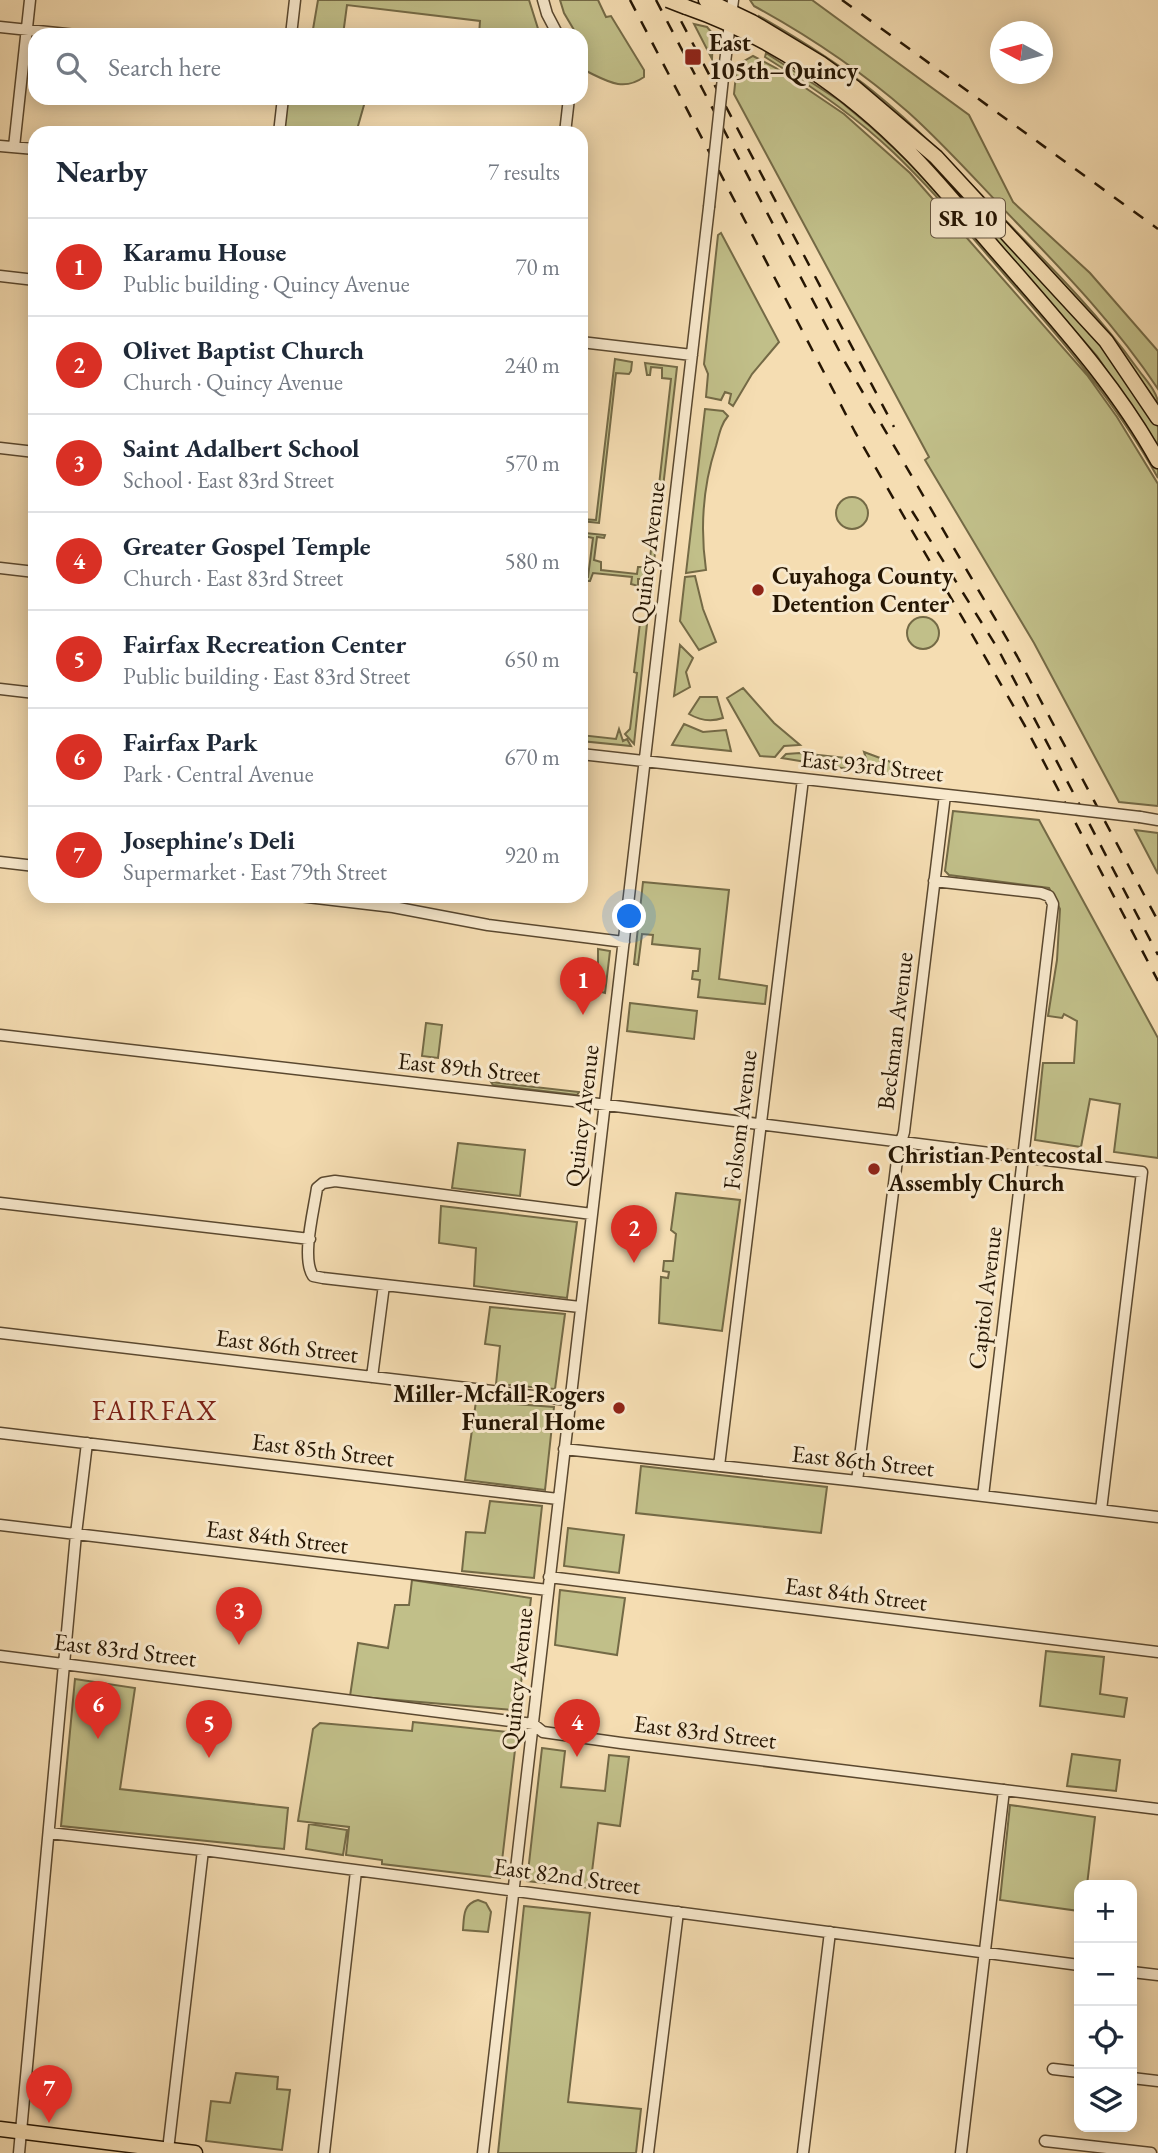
<!DOCTYPE html>
<html lang="en">
<head>
<meta charset="utf-8">
<style>
	:root { --surface:#fff; --page:#f2f2f3; --text:#1f2937; --muted:#747a83; --line:#e0e1e3; --accent:#d93025 }
	body { margin:0; font-family:"EB Garamond",serif; background:var(--page); color:var(--text) }
	.controls { position:absolute; right:21px; bottom:21px; display:grid; overflow:hidden; border-radius:14px; box-shadow:0 4px 18px #0003 }
	.controls button { width:63px; height:63px; display:grid; place-items:center; padding:0; border:0; border-bottom:2px solid var(--line); background:var(--surface); color:var(--text); font:35px sans-serif }
	.compass { position:absolute; left:990px; top:21px; width:63px; height:63px; border-radius:50%; background:var(--surface); box-shadow:0 4px 18px #0003; rotate:277deg }
	.you { position:absolute; left:630px; top:917px; width:24px; height:24px; margin:-18px; border:5px solid #fff; border-radius:50%; background:#1a73e8; box-shadow:0 0 0 10px #1a73e833 }
	.badge { display:grid; place-items:center; width:46px; height:46px; border-radius:50%; background:var(--accent); color:#fff; font-size:23px; font-weight:700 }
	.pin { position:absolute; translate:-50% -58px; filter:drop-shadow(0 2px 4px #0008) }
	.pin::after { content:''; position:absolute; top:37px; width:24px; height:21px; background:inherit; clip-path:polygon(0 0,100% 0,50% 100%) }
	.list { margin:0; padding:0; list-style:none }
	h2 { display:flex; justify-content:space-between; align-items:center; height:91px; margin:0; padding:0 28px; font-size:30px }
	h2 small { font-size:23px; font-weight:400; color:var(--muted) }
	.list li { display:grid; grid-template-columns:46px 1fr auto; gap:21px; align-items:center; box-sizing:border-box; height:98px; padding:0 28px; border-top:2px solid var(--line) }
	.list b { display:block; font-size:26px; white-space:nowrap }
	.list p { margin:0; font-size:23px; white-space:nowrap; color:var(--muted) }
	.list em { font-size:23px; font-style:normal; color:var(--muted) }
	.icon { flex:none; width:38px; height:38px; fill:none; stroke:currentColor; stroke-width:2; stroke-linecap:round; stroke-linejoin:round }
	.map { position:relative; flex:none; width:1158px; height:2153px; overflow:hidden }
	.search { position:absolute; background:var(--surface); box-shadow:0 4px 18px #0003; left:28px; top:28px; width:560px; height:77px; display:flex; align-items:center; gap:18px; box-sizing:border-box; padding:0 24px; border-radius:21px; color:var(--muted); font-size:26px }
	.panel { position:absolute; background:var(--surface); box-shadow:0 4px 18px #0003; left:28px; top:126px; width:560px; height:777px; border-radius:21px }
	.map>svg:first-child { display:block }
</style>
</head>
<body>
<div class="map">
<svg width="1158" height="2153" viewBox="0 0 1158 2153">
	<rect width="100%" height="100%" fill="#f5ddb2"/>
	<filter id="stains"><feTurbulence type="fractalNoise" baseFrequency=".00286" numOctaves="4"/><feColorMatrix values="0 0 0 0 .2 0 0 0 0 .09 0 0 0 0 .02 0 0 0 .5 -.17"/></filter>
	<radialGradient id="worn" r=".72"><stop offset=".6" stop-color="#630" stop-opacity="0"/><stop offset="1" stop-color="#630" stop-opacity=".3"/></radialGradient>
	<path fill="#c1bf89" stroke="#746a46" stroke-width="2" d="M318,0H529L540,35H479L480,21L347,5L343,35H312Z
		M560,0H598L606,17L611,16L644,70V77C623,92 607,81 586,71L581,35H577L564,13Z
		M750,0H812L969,115L1013,202L1090,273L1158,351V389C1117,327 1067,275 1016,222C981,186 946,146 908,112C861,71 809,36 754,6Z
		M759,16C799,39 838,63 874,92C922,131 964,177 1007,222C1053,269 1099,315 1137,368C1144,378 1158,392 1158,404L1104,330L1076,298L930,147L758,19Z
		M694,24L707,27L713,34L712,59Z
		M766,53L840,101L871,127L926,178L1067,338L1134,428L1158,468V478C1116,402 1061,339 1004,274C968,233 933,190 893,152C854,115 810,85 765,57Z
		M753,56L776,68L844,114L910,173L1087,375L1117,417L1158,484V806L1119,802L1034,643L925,460L929,457L734,94L737,65Z
		M287,98H366L356,133H283Z
		M953,191L967,200L1098,341L1158,425V447L1097,356Z
		M721,233L779,342L752,374L733,406L729,403L731,394L725,392L721,400L706,397L708,374L704,364L718,235Z
		M615,359L632,362L631,371L629,374L616,373L599,523L581,521V519L596,520Z
		M645,363L677,367L657,539H655L659,504L657,503L671,379L662,378V368L651,367L650,375H647Z
		M705,409L723,411L728,416C721,424 719,435 716,446C703,486 700,528 706,570L686,573Z
		M836 513a16 16 0 1 1 32 0a16 16 0 1 1-32 0Z
		M585,533L605,535L604,538L597,537L594,560L601,562V570L637,574L638,567H649L652,541H656L652,587L643,586V579H638V586L631,584L632,577L593,573L590,581H581V577H588L593,538L584,536Z
		M695,576L703,609L716,642L699,650L680,621L685,577Z
		M907 633a16 16 0 1 1 32 0a16 16 0 1 1-32 0Z
		M640,623L647,624L634,744L625,734L630,729L637,673L634,672Z
		M680,645L693,658L686,672L690,687L674,696Z
		M743,688L774,723L800,745L784,746L775,757L760,756L727,698Z
		M700,697H717L723,718C711,722 701,721 689,714Z
		M684,724L703,732L726,730L731,751L672,745Z
		M619,729L623,741L627,739L631,746L581,741V735L616,739Z
		M864,752L896,764L894,775L870,771Z
		M800,753L846,758L856,762L860,771L782,758L786,754Z
		M953,811L1039,820L1158,1038V1158L1114,1152L1120,1104L1090,1099L1081,1147L1035,1140L1043,1063H1074L1077,1021L1064,1014L1062,1018L1048,1016L1057,960L1060,909L1049,888L949,875L945,871Z
		M1135,830L1158,833V874Z
		M643,882L729,890L719,979L767,986L765,1004L698,997L700,980L692,979L693,971H698L700,949L652,944L653,935L642,934L638,965L634,964Z
		M598,949L610,951L605,993L595,990L598,975Z
		M630,1003L697,1011L694,1039L627,1031Z
		M426,1023L442,1025L438,1058L422,1056Z
		M491,1082L579,1092L577,1095L493,1085Z
		M458,1143L525,1150L520,1196L452,1188Z
		M676,1193L740,1200L722,1331L659,1323L661,1277L668,1278L669,1272L663,1271L664,1261H673L676,1234L671,1230Z
		M441,1206L577,1222L567,1298L474,1286L476,1248L439,1243Z
		M490,1307L565,1314L555,1389L496,1384L500,1346L485,1344Z
		M476,1401L554,1407L545,1490L465,1480Z
		M641,1466L827,1487L821,1533L636,1513Z
		M490,1501L542,1506L534,1578L462,1571L466,1532L485,1533Z
		M568,1528L624,1535L619,1573L564,1566Z
		M412,1580L531,1598L518,1709L514,1710L350,1696L358,1643L388,1648L395,1605H409Z
		M560,1590L625,1598L617,1655L555,1645Z
		M1046,1651L1104,1657L1100,1694L1127,1698L1124,1717L1040,1706Z
		M75,1679L135,1688L120,1789L288,1808L284,1849L61,1826Z
		M413,1722L517,1733L500,1878L382,1864V1860L346,1855L349,1827L298,1821L313,1729L320,1723L412,1731Z
		M542,1748L565,1751L561,1787L605,1791L609,1755L629,1757L620,1826L598,1823L590,1888L527,1881Z
		M1072,1754L1120,1760L1116,1791L1067,1786Z
		M1010,1805L1095,1817L1087,1885H1079V1911L1000,1900Z
		M309,1824L347,1830L343,1855L306,1849Z
		M478,1900L486,1903L491,1912L488,1932L463,1930C464,1916 463,1904 478,1900Z
		M524,1906L590,1913L568,2102L641,2109L636,2153H498Z
		M236,2073L278,2077L277,2089L290,2090L282,2150L206,2141L211,2101L230,2103Z"/>
	<g fill="none" stroke-linecap="round" stroke-linejoin="round">
		<g stroke="#5a482f" stroke-width="13">
			<path id="minor" d="M543,0L547,14L558,35
				M0,27L76,35
				M291,35L295,0
				M723,78L733,0
				M279,133L283,98
				M565,133L569,98
				M0,146L35,149
				M14,147L30,0
				M0,276L35,280
				M581,342L692,355
				M0,448L35,452
				M0,568L35,572
				M0,689L35,693
				M581,754L1037,805
				M1140,817L1158,820
				M0,862L35,866
				M934,881L1041,893L1049,896L1053,904L983,1496
				M299,896L393,907L488,925L624,942
				M0,1035L591,1103L1142,1172L1101,1510
				M0,1203L310,1239
				M580,1307L323,1278L313,1276C301,1258 314,1210 317,1188L323,1183L335,1181L592,1214
				M0,1333L568,1400
				M372,1377L384,1285
				M0,1433L558,1499
				M564,1449L857,1481L1158,1517
				M719,1466L803,779
				M857,1481L898,1152L904,1132L945,795
				M0,1525L548,1590
				M549,1577L1158,1652
				M0,1656L533,1724L543,1732L621,1743L1158,1809
				M49,1833L203,1850L1079,1965
				M1132,1972L1158,1975
				M1053,2069L1079,2072
				M1132,2078L1158,2081
				M1045,2141L1151,2153
				M168,2150L203,1850
				M19,2153L76,1534L87,1443
				M324,2153L356,1871
				M483,2153C557,1504 635,856 709,207
				M648,2153L678,1912
				M803,2153L830,1932
				M961,2153L1004,1790"/>
		</g>
		<g stroke="#261603" stroke-width="17">
			<path id="major" d="M706,0L752,22L820,63L855,88L936,157L1106,341L1158,418
				M686,7C770,36 849,90 911,154C947,191 979,232 1013,270C1066,331 1119,390 1158,461
				M0,2129L195,2153"/>
		</g>
		<use href="#minor" stroke="#f8e9cd" stroke-width="10"/>
		<use href="#major" stroke="#f5ddb2" stroke-width="14"/>
		<path stroke="#261603" stroke-width="2.5" stroke-dasharray="12 12" stroke-linecap="butt" d="M630,0L855,432L1025,726L1158,981
			M656,0L845,362L1017,656L1158,921
			M670,0L894,427
			M842,0L1158,229
			M912,511L998,649L1158,955"/>
		<g stroke="#5a482f" stroke-width="13" stroke-linecap="butt">
			<path id="minor-bridge" d="M709,207L723,78
				M1037,805L1140,817"/>
		</g>
		<g stroke="#261603" stroke-width="17" stroke-linecap="butt">
			<path id="major-bridge" d="M668,0L686,7"/>
		</g>
		<use href="#minor-bridge" stroke="#f8e9cd" stroke-width="10"/>
		<use href="#major-bridge" stroke="#f5ddb2" stroke-width="14"/>
	</g>
	<g fill="#8f2418" stroke="#f8e9cd" stroke-width="2.5">
		<rect x="684" y="48" width="18" height="18" rx="3.5"/>
		<circle cx="758" cy="590" r="7"/>
		<circle cx="874" cy="1169" r="7"/>
		<circle cx="619" cy="1408" r="7"/>
	</g>
	<g text-anchor="middle" stroke-width="6" stroke-linejoin="round" paint-order="stroke">
		<rect fill="#f8e9cd" stroke="#655540" stroke-width="2" x="931" y="198.5" width="74" height="39" rx="5"/>
		<g font-size="23" font-weight="bold" fill="#261603">
			<text x="968" y="226">SR 10</text>
		</g>
		<g font-size="24" font-weight="bold" fill="#261603" stroke="#f8e9cd" text-anchor="start">
			<text x="709" y="51">East<tspan x="709" dy="28">105th–Quincy</tspan></text>
			<text x="772" y="584">Cuyahoga County<tspan x="772" dy="28">Detention Center</tspan></text>
			<text x="888" y="1163">Christian Pentecostal<tspan x="888" dy="28">Assembly Church</tspan></text>
			<text x="605" y="1402" text-anchor="end">Miller-Mcfall-Rogers<tspan x="605" dy="28">Funeral Home</tspan></text>
		</g>
		<g font-size="24" fill="#261603" stroke="#f8e9cd">
			<text transform="translate(648 553) rotate(-83)" y="8">Quincy Avenue</text>
			<text transform="translate(872 766) rotate(6)" y="8">East 93rd Street</text>
			<text transform="translate(895 1031) rotate(-83)" y="8">Beckman Avenue</text>
			<text transform="translate(469 1068) rotate(6)" y="8">East 89th Street</text>
			<text transform="translate(582 1116) rotate(-83)" y="8">Quincy Avenue</text>
			<text transform="translate(740 1120) rotate(-83)" y="8">Folsom Avenue</text>
			<text transform="translate(985 1298) rotate(-83)" y="8">Capitol Avenue</text>
			<text transform="translate(287 1346) rotate(7)" y="8">East 86th Street</text>
			<text transform="translate(323 1450) rotate(7)" y="8">East 85th Street</text>
			<text transform="translate(863 1461) rotate(6)" y="8">East 86th Street</text>
			<text transform="translate(277 1537) rotate(7)" y="8">East 84th Street</text>
			<text transform="translate(856 1594) rotate(7)" y="8">East 84th Street</text>
			<text transform="translate(125 1650) rotate(7)" y="8">East 83rd Street</text>
			<text transform="translate(517 1679) rotate(-84)" y="8">Quincy Avenue</text>
			<text transform="translate(705 1732) rotate(7)" y="8">East 83rd Street</text>
			<text transform="translate(567 1876) rotate(8)" y="8">East 82nd Street</text>
		</g>
		<g font-size="28" letter-spacing="2" fill="#7a1f14" stroke="#f8e9cd">
			<text x="155" y="1420">FAIRFAX</text>
		</g>
	</g>
	<rect width="100%" height="100%" filter="url(#stains)"/>
	<rect width="100%" height="100%" fill="url(#worn)"/>
</svg>
<div class="controls">
<button>+</button>
<button>−</button>
<button><svg class="icon" aria-label="locate" viewBox="0 0 24 24"><circle cx="12" cy="12" r="6"/><path d="M12 2v4M12 18v4M2 12h4M18 12h4"/></svg></button>
<button><svg class="icon" aria-label="layers" viewBox="0 0 24 24"><path d="M12 4l9 5-9 5-9-5zM3 14l9 5 9-5"/></svg></button>
</div>
<svg class="compass" viewBox="-18 -18 36 36"><path d="M0-13l5 13h-10z" fill="#e53935"/><path d="M0 13l5-13h-10z" fill="#747a83"/></svg>
<div class="you"></div>
<div class="pin badge" style="left:583px;top:1015px">1</div>
<div class="pin badge" style="left:634px;top:1263px">2</div>
<div class="pin badge" style="left:239px;top:1645px">3</div>
<div class="pin badge" style="left:577px;top:1757px">4</div>
<div class="pin badge" style="left:209px;top:1758px">5</div>
<div class="pin badge" style="left:98px;top:1739px">6</div>
<div class="pin badge" style="left:49px;top:2123px">7</div>
<div class="search"><svg class="icon" aria-label="search" viewBox="0 0 24 24"><circle cx="10" cy="10" r="6"/><path d="M15 15l6 6"/></svg>Search here</div>
<section class="panel">
<h2>Nearby<small>7 results</small></h2>
<ul class="list">
<li><span class="badge">1</span><div><b>Karamu House</b><p>Public building · Quincy Avenue</p></div><em>70 m</em></li>
<li><span class="badge">2</span><div><b>Olivet Baptist Church</b><p>Church · Quincy Avenue</p></div><em>240 m</em></li>
<li><span class="badge">3</span><div><b>Saint Adalbert School</b><p>School · East 83rd Street</p></div><em>570 m</em></li>
<li><span class="badge">4</span><div><b>Greater Gospel Temple</b><p>Church · East 83rd Street</p></div><em>580 m</em></li>
<li><span class="badge">5</span><div><b>Fairfax Recreation Center</b><p>Public building · East 83rd Street</p></div><em>650 m</em></li>
<li><span class="badge">6</span><div><b>Fairfax Park</b><p>Park · Central Avenue</p></div><em>670 m</em></li>
<li><span class="badge">7</span><div><b>Josephine's Deli</b><p>Supermarket · East 79th Street</p></div><em>920 m</em></li>
</ul>
</section>
</div>
</body>
</html>
